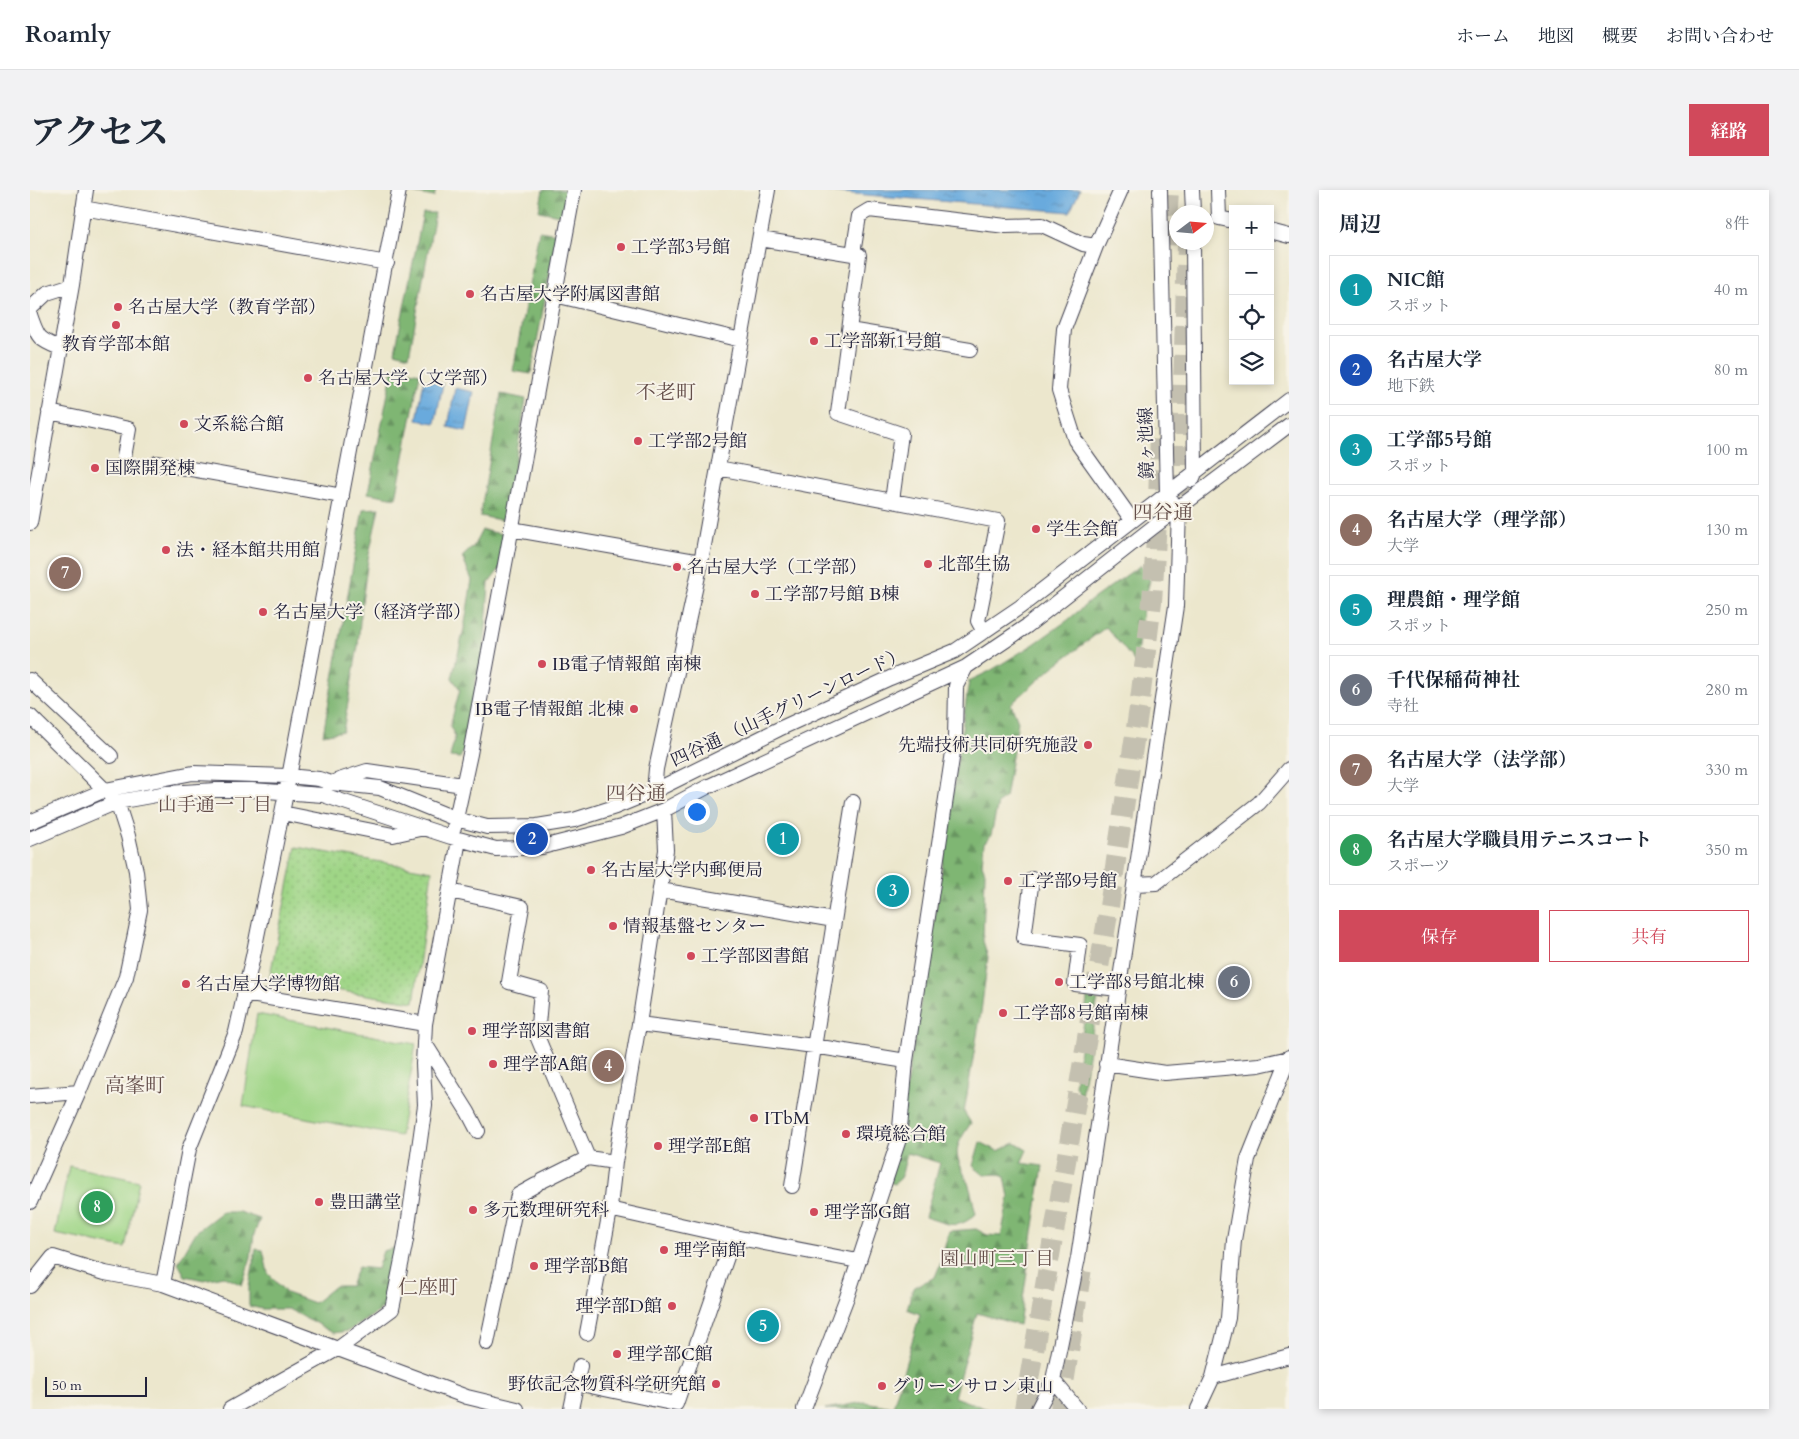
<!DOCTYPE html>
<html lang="ja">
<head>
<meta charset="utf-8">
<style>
	:root { --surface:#fff; --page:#f2f2f3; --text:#1f2937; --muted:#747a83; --line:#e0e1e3; --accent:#d1495b }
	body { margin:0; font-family:Cardo,"Noto Serif JP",serif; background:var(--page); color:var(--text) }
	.controls { position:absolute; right:15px; top:15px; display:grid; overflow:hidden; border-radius:0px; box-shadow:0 2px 8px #0003 }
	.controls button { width:45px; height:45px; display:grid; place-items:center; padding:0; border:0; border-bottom:1px solid var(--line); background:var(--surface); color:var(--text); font:25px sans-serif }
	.compass { position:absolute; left:1139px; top:15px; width:45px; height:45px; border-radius:50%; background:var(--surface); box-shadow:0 2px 8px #0003; rotate:74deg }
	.scale { position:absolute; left:15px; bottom:12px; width:102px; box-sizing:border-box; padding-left:5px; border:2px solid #22223b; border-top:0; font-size:14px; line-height:18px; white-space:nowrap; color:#22223b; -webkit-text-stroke:4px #f7f3e8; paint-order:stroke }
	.you { position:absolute; left:666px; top:621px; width:18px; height:18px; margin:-12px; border:4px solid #fff; border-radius:50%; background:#1a73e8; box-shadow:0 0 0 8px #1a73e833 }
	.badge { display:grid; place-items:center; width:32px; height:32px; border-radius:50%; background:var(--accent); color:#fff; font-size:16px; font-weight:700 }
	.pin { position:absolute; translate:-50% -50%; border:2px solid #fff; box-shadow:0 1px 5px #0006 }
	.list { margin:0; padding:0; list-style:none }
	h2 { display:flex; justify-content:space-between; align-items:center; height:65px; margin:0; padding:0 20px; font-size:21px }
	h2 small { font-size:16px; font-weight:400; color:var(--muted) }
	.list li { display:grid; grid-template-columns:32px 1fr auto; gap:15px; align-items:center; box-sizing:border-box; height:70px; margin:0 10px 10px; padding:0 10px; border:1px solid var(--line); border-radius:0px }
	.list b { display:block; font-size:19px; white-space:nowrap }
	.list p { margin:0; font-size:16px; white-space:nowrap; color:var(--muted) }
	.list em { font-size:16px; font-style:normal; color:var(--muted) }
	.actions { display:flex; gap:10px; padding:15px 20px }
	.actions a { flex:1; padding:11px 0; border:1px solid var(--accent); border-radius:0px; text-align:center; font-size:18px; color:var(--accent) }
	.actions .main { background:var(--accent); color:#fff }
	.icon { flex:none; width:28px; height:28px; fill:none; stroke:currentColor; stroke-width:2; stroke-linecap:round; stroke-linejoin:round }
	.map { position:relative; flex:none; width:1259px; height:1219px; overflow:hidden; border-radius:0px }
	header { display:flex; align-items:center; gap:30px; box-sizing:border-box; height:70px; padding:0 25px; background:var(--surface); border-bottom:1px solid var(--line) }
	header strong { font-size:24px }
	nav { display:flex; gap:28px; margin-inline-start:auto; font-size:18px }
	.intro { display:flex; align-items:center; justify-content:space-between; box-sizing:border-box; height:120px; padding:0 30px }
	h1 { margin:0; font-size:35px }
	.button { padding:12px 22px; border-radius:0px; background:var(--accent); color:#fff; font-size:18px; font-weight:700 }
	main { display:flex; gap:30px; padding:0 30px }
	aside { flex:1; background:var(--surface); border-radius:0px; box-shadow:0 2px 8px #0003 }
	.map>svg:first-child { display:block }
</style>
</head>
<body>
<header>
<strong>Roamly</strong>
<nav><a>ホーム</a><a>地図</a><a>概要</a><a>お問い合わせ</a></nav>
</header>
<div class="intro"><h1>アクセス</h1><a class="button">経路</a></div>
<main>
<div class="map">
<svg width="1259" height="1219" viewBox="0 0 1259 1219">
	<defs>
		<pattern id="grass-dots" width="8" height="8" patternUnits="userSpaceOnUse" patternTransform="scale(1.25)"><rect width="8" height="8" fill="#9fd586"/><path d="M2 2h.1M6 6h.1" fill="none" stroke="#89b775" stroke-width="1.8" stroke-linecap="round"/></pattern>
		<pattern id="forest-firs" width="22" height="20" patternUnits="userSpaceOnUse" patternTransform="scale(1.25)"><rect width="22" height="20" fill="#7fb673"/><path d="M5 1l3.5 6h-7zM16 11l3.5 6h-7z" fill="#689460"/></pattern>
		<pattern id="water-ripples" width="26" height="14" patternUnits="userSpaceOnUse" patternTransform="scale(1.25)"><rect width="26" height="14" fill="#69aadd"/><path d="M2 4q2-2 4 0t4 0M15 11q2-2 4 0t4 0" fill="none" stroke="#568ab4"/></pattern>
	</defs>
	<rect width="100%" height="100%" fill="#f7f3e8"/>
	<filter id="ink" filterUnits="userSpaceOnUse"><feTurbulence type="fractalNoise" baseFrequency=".02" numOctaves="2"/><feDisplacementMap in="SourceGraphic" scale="10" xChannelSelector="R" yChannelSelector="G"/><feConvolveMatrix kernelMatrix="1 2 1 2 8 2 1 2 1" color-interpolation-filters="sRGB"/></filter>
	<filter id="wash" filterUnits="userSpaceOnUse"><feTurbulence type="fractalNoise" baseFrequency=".0096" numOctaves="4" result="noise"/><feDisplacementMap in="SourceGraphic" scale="20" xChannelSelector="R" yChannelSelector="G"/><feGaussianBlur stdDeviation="1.12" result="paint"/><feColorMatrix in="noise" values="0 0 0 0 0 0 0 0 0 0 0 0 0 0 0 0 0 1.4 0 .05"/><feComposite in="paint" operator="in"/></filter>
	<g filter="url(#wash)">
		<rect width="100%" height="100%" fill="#ece7cd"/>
		<path fill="url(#grass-dots)" stroke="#607c60" d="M266,657L402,681L384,812L239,790Z"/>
		<path fill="url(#forest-firs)" stroke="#506c57" d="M384,0H406L404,7L383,3Z
			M513,0H538L534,26L509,21Z
			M393,23H405L379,166L365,162Z
			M509,41L527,44L501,184L483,181Z
			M363,178L390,183L366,308L338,303Z
			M471,204L496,209L475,331L450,326Z
			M349,318L338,369L331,419L328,456L313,541L293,545L333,319Z
			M452,340L477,345L471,377L459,393L453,477L445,491L446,513L439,549L430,568L420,567L425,546L420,536L430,499L422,488L434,439L442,390L432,367L443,357Z
			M1111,375L1120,390L1113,418L1106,473L1076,437L1023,477L981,514L988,531L975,608L968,613L961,645L954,653L952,674L955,682L953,751L958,767L951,822L934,922L941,933C921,962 925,963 938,993C942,1003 943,1014 946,1024C927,1041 918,1034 895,1027L910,973L877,963L871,988L864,994L860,992L892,804L899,783L901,754L939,491L960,481L1004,454L1038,430L1060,411Z
			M1070,797L1051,906L1045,896L1057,809L1060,802Z
			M950,952L968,961L985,953L997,960L991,973L1013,976L989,1135L947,1123L924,1207L957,1219H795L835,1212L863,1217L890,1124L877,1119L883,1098L905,1087L910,1075L919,1041L946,1039L957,1045L971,1046L979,1007L975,987L967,984L954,985L943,976Z
			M192,1022H209L230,1029L224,1044L221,1067L212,1095L193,1086L174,1090L155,1086L148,1073L166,1042Z
			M368,1057L359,1115L318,1141L303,1143L280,1130L258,1119H232L219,1116V1097L226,1059L233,1060L238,1083L256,1103L284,1113L305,1096H320L328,1077L347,1079L353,1061Z"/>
		<path fill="#9fd586" stroke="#607c60" d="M227,824L386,854L370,946L213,916Z
			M39,976L109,991L95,1058L25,1044Z"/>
		<path fill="url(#water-ripples)" stroke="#46668c" d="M777,0H1050L1040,22Z
			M394,190L413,194L405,233L387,230Z
			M425,198L444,202L436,241L418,237Z"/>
	</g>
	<g filter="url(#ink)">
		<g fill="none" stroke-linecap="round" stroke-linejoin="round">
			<path stroke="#c4c0b0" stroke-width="20" stroke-dasharray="20 10" stroke-linecap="butt" d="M1136,55L1139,0
				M1149,335L1157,54
				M994,1219L1077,730L1109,518L1122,412L1128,315L1130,239
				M1030,1219L1052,1078"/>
			<g stroke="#404051" stroke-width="16">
				<path id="minor" d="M1091,0L1066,56L1034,139L1029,200L1045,250L1102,330
					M1130,0L1137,304L1141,309
					M1162,0L1163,22
					M1188,0L1189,28L1203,31
					M53,18L357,73
					M1240,41L1259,46
					M730,49L829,65L808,223L871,244L862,311
					M823,64L829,26L839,20L976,36L1012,35L1053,54L1066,56
					M525,105L711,150
					M0,119L17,103L42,95
					M0,125C8,147 7,149 30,158
					M819,140L940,160
					M19,222L99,239L94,267
					M127,273L312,306
					M688,278L968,331L948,431L954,442
					M1162,290L1165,283L1163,52
					M0,333L42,95L56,0
					M481,339L671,372
					M0,490L81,566
					M0,526L87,612L98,646L106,681L110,720L96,787L49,902L0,1012
					M306,591L337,581L433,595
					M624,601L626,579L671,372L738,0
					M252,623L363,645L394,638
					M0,632L75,600L163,583L258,586L289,589L301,593L350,598L426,629L457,637L507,636L544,630L585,617L624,601L749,539L860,488L925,461L990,417L1259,210
					M424,638L440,564L544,0
					M0,649L87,612L137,603L186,600H222L293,605L421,647L466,659L512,657L591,637L634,620L677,597L936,477L997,436L1122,338L1259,235
					M1002,689L994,748L1050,755L1045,794L1088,799
					M1105,694L1126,693L1229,613L1259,579
					M630,700L804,730
					M420,701L492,717L479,792L511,801L507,846L558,968L585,972
					M214,804L395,834
					M609,834L784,856L876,871
					M394,852L438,922L448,941
					M1076,874L1135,883L1229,875L1259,868
					M0,906L49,902
					M512,991L558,968
					M762,996L823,612
					M579,1019L704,1047L828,1071
					M133,1094L159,959L206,842L223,766L256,603L369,0
					M0,1096L23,1067L75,1083L133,1094L437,1207L487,1219
					M557,1143L579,1026L585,972L609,834L636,660L634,620
					M457,1153L488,1005L506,995
					M1183,1187L1259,1166
					M1023,1190L1047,1219
					M546,1193L646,1214L698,1064
					M200,1219L309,1158L362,1119L376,1050L395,915L393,874L395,834L429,650
					M541,1219L550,1176
					M774,1219L817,1107L869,949L876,871L925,549L926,496L936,477
					M1008,1219L1023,1190L1048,1068L1146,416L1149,319L1152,314
					M1168,1219L1183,1187L1198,1128L1204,1050L1218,969L1259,867"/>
			</g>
			<use href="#minor" stroke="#fff" stroke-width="14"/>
		</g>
	</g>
	<g fill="#d1495b" stroke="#f7f3e8" stroke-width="2">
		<circle cx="591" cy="57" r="5"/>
		<circle cx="440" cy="104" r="5"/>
		<circle cx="88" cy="117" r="5"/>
		<circle cx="86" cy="135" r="5"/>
		<circle cx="784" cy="151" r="5"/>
		<circle cx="278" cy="188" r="5"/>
		<circle cx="154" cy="234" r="5"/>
		<circle cx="608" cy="251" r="5"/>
		<circle cx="65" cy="278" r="5"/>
		<circle cx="1006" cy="339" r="5"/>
		<circle cx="136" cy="360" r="5"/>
		<circle cx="898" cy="374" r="5"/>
		<circle cx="647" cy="377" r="5"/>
		<circle cx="725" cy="404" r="5"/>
		<circle cx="233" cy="422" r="5"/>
		<circle cx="512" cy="474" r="5"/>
		<circle cx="604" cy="519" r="5"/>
		<circle cx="1058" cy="555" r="5"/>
		<circle cx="561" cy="680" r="5"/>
		<circle cx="978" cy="691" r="5"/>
		<circle cx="583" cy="736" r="5"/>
		<circle cx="661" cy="766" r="5"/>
		<circle cx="1029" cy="792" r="5"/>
		<circle cx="156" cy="794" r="5"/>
		<circle cx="973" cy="823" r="5"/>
		<circle cx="442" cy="841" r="5"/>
		<circle cx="463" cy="874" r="5"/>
		<circle cx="724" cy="928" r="5"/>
		<circle cx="816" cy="944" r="5"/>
		<circle cx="628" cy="956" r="5"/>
		<circle cx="289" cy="1012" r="5"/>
		<circle cx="443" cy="1020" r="5"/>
		<circle cx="784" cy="1022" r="5"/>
		<circle cx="634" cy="1060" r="5"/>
		<circle cx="504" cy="1076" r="5"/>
		<circle cx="642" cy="1116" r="5"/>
		<circle cx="587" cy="1164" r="5"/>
		<circle cx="686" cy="1194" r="5"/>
		<circle cx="852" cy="1196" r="5"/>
	</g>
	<g text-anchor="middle" stroke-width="4" stroke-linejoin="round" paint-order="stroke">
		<g font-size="18" fill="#22223b" stroke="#f7f3e8" text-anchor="start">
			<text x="601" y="63">工学部3号館</text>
			<text x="450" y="110">名古屋大学附属図書館</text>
			<text x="98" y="123">名古屋大学（教育学部）</text>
			<text x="794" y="157">工学部新1号館</text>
			<text x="86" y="160" text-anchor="middle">教育学部本館</text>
			<text x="288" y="194">名古屋大学（文学部）</text>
			<text x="164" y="240">文系総合館</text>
			<text x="618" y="257">工学部2号館</text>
			<text x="75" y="284">国際開発棟</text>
			<text x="1016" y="345">学生会館</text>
			<text x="146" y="366">法・経本館共用館</text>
			<text x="908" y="380">北部生協</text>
			<text x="657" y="383">名古屋大学（工学部）</text>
			<text x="735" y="410">工学部7号館 B棟</text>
			<text x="243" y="428">名古屋大学（経済学部）</text>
			<text x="522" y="480">IB電子情報館 南棟</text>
			<text x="594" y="525" text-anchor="end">IB電子情報館 北棟</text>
			<text x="1048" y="561" text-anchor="end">先端技術共同研究施設</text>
			<text x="571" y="686">名古屋大学内郵便局</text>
			<text x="988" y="697">工学部9号館</text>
			<text x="593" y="742">情報基盤センター</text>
			<text x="671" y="772">工学部図書館</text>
			<text x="1039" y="798">工学部8号館北棟</text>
			<text x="166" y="800">名古屋大学博物館</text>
			<text x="983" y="829">工学部8号館南棟</text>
			<text x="452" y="847">理学部図書館</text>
			<text x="473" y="880">理学部A館</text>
			<text x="734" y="934">ITbM</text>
			<text x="826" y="950">環境総合館</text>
			<text x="638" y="962">理学部E館</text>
			<text x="299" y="1018">豊田講堂</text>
			<text x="453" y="1026">多元数理研究科</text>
			<text x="794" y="1028">理学部G館</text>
			<text x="644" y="1066">理学南館</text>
			<text x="514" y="1082">理学部B館</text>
			<text x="632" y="1122" text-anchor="end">理学部D館</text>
			<text x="597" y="1170">理学部C館</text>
			<text x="676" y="1200" text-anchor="end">野依記念物質科学研究館</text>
			<text x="862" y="1202">グリーンサロン東山</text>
		</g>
		<g font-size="18" fill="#22223b" stroke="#f7f3e8">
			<text transform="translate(1116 253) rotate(-91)" y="6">鏡ヶ池線</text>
			<text transform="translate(758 517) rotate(-25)" y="6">四谷通 （山手グリーンロード）</text>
		</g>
		<g font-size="19" fill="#644e4a" stroke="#f7f3e8">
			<text x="185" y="621">山手通一丁目</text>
			<text x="967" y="1075">園山町三丁目</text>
		</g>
		<g font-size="20" fill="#644e4a" stroke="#f7f3e8">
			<text x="636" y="209">不老町</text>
			<text x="1133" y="329">四谷通</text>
			<text x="606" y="610">四谷通</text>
			<text x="105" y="902">高峯町</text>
			<text x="398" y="1104">仁座町</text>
		</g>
	</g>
</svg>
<div class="controls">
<button>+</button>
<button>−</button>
<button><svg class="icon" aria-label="locate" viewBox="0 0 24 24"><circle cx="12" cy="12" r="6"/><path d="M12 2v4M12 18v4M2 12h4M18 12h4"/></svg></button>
<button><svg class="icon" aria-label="layers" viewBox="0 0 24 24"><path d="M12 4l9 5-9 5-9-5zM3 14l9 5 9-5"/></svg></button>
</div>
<svg class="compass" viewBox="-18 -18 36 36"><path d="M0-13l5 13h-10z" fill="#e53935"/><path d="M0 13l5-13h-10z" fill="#747a83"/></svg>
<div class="scale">50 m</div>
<div class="you"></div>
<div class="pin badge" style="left:753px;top:649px;background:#0f9aa8">1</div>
<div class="pin badge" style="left:502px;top:649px;background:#1a4fb4">2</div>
<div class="pin badge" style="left:863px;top:701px;background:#0f9aa8">3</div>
<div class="pin badge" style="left:578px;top:876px;background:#8d6e63">4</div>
<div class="pin badge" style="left:733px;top:1136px;background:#0f9aa8">5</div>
<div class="pin badge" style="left:1204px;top:792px;background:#6b7280">6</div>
<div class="pin badge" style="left:35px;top:383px;background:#8d6e63">7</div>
<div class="pin badge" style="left:67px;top:1017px;background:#2e9e5b">8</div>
</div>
<aside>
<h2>周辺<small>8件</small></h2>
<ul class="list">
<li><span class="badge" style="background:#0f9aa8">1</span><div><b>NIC館</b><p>スポット</p></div><em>40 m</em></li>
<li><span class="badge" style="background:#1a4fb4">2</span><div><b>名古屋大学</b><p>地下鉄</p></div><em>80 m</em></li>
<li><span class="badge" style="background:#0f9aa8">3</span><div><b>工学部5号館</b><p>スポット</p></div><em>100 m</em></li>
<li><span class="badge" style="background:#8d6e63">4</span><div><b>名古屋大学（理学部）</b><p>大学</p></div><em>130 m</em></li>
<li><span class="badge" style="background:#0f9aa8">5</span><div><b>理農館・理学館</b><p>スポット</p></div><em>250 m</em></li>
<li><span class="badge" style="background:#6b7280">6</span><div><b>千代保稲荷神社</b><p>寺社</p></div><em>280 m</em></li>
<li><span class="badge" style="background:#8d6e63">7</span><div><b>名古屋大学（法学部）</b><p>大学</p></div><em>330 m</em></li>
<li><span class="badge" style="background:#2e9e5b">8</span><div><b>名古屋大学職員用テニスコート</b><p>スポーツ</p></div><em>350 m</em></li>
</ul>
<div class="actions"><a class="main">保存</a><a>共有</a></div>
</aside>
</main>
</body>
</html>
